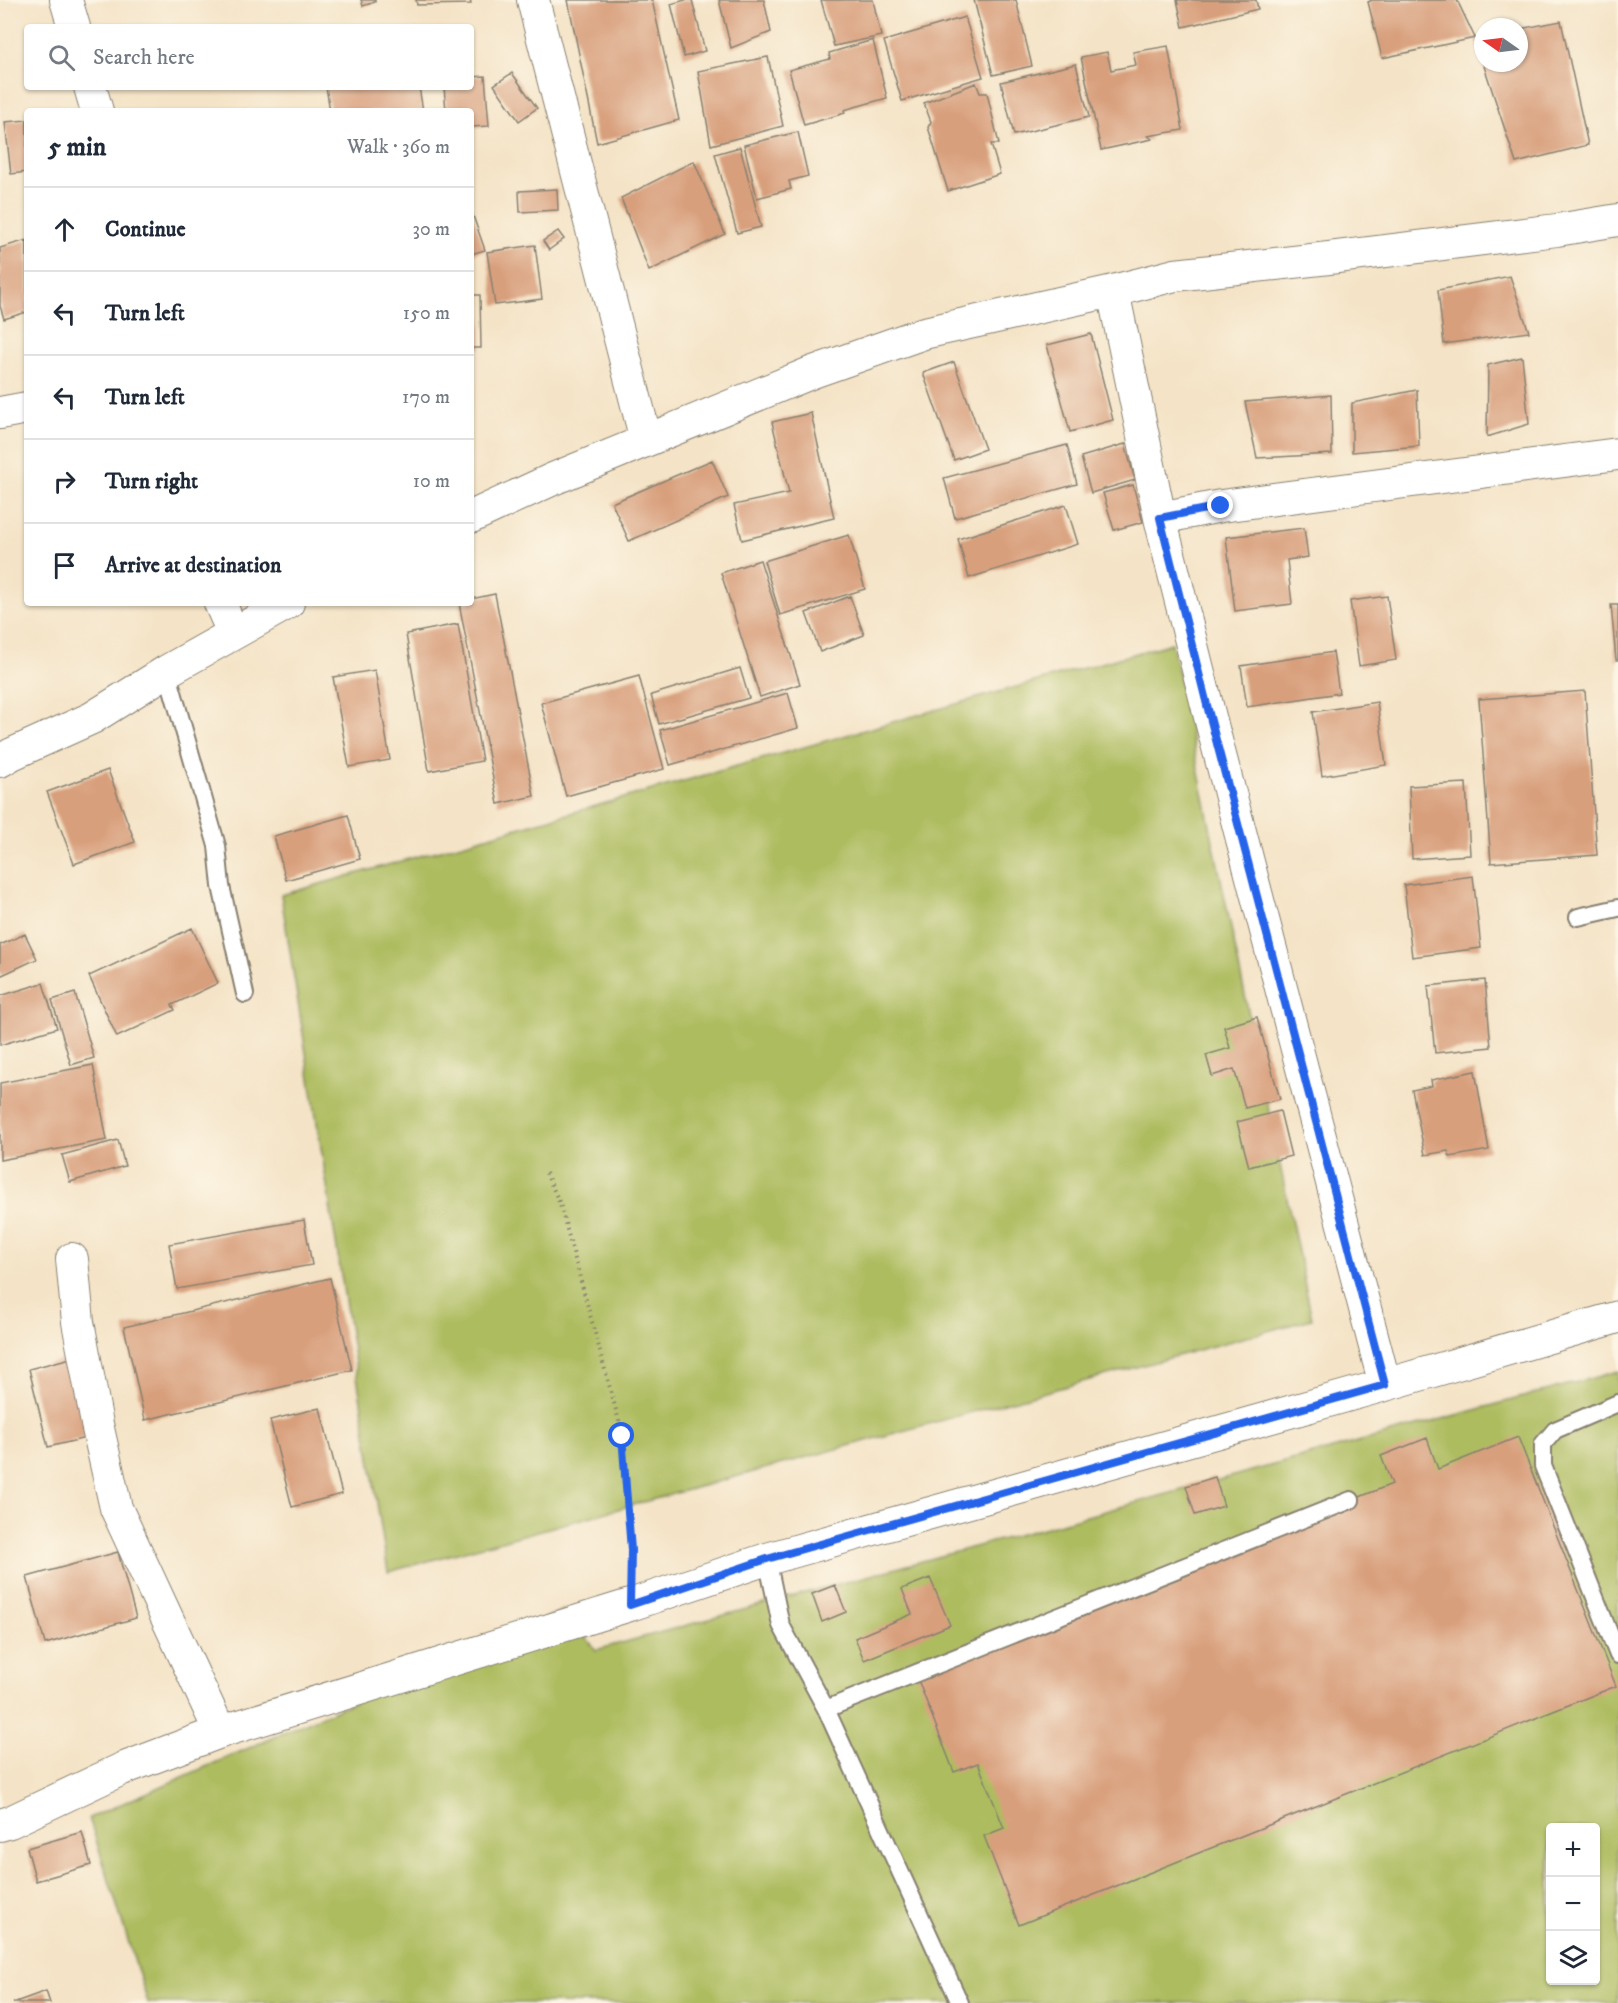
<!DOCTYPE html>
<html lang="en">
<head>
<meta charset="utf-8">
<style>
	:root { --surface:#fff; --page:#f6f6f7; --text:#1f2937; --muted:#747a83; --line:#e0e1e3 }
	body { margin:0; font-family:"IM FELL DW Pica",serif; background:var(--page); color:var(--text) }
	.controls { position:absolute; right:18px; bottom:18px; display:grid; overflow:hidden; border-radius:6px; box-shadow:0 2px 4px #0004 }
	.controls button { width:54px; height:54px; display:grid; place-items:center; padding:0; border:0; border-bottom:2px solid var(--line); background:var(--surface); color:var(--text); font:30px sans-serif }
	.compass { position:absolute; left:1474px; top:18px; width:54px; height:54px; border-radius:50%; background:var(--surface); box-shadow:0 2px 4px #0004; rotate:284deg }
	.stop { position:absolute; width:18px; height:18px; margin:-14px; border:4px solid #2563eb; border-radius:50%; background:#fff }
	.stop.end { background:#2563eb; border-color:#fff; box-shadow:0 2px 6px #0008 }
	.list { margin:0; padding:0; list-style:none }
	h2 { display:flex; justify-content:space-between; align-items:center; height:78px; margin:0; padding:0 24px; font-size:26px }
	h2 small { font-size:20px; font-weight:400; color:var(--muted) }
	.list li { display:grid; grid-template-columns:39px 1fr auto; gap:18px; align-items:center; box-sizing:border-box; height:84px; padding:0 24px; border-top:2px solid var(--line) }
	.list b { display:block; font-size:22px; white-space:nowrap }
	.list em { font-size:20px; font-style:normal; color:var(--muted) }
	.icon { flex:none; width:33px; height:33px; fill:none; stroke:currentColor; stroke-width:2; stroke-linecap:round; stroke-linejoin:round }
	.map { position:relative; flex:none; width:1618px; height:2003px; overflow:hidden }
	.search { position:absolute; background:var(--surface); box-shadow:0 2px 4px #0004; left:24px; top:24px; width:450px; height:66px; display:flex; align-items:center; gap:15px; box-sizing:border-box; padding:0 21px; border-radius:6px; color:var(--muted); font-size:22px }
	.panel { position:absolute; background:var(--surface); box-shadow:0 2px 4px #0004; left:24px; top:108px; width:450px; height:498px; border-radius:6px }
	.map>svg:first-child { display:block }
</style>
</head>
<body>
<div class="map">
<svg width="1618" height="2003" viewBox="0 0 1618 2003">
	<rect width="100%" height="100%" fill="#fcf5e5"/>
	<filter id="ink" filterUnits="userSpaceOnUse"><feTurbulence type="fractalNoise" baseFrequency=".0167" numOctaves="2"/><feDisplacementMap in="SourceGraphic" scale="12" xChannelSelector="R" yChannelSelector="G"/><feConvolveMatrix kernelMatrix="1 2 1 2 8 2 1 2 1" color-interpolation-filters="sRGB"/></filter>
	<filter id="wash" filterUnits="userSpaceOnUse"><feTurbulence type="fractalNoise" baseFrequency=".008" numOctaves="4" result="noise"/><feDisplacementMap in="SourceGraphic" scale="24" xChannelSelector="R" yChannelSelector="G"/><feGaussianBlur stdDeviation="1.35" result="paint"/><feColorMatrix in="noise" values="0 0 0 0 0 0 0 0 0 0 0 0 0 0 0 0 0 1.4 0 .05"/><feComposite in="paint" operator="in"/></filter>
	<g filter="url(#wash)">
		<rect width="100%" height="100%" fill="#f4e3c6"/>
		<path fill="#adbc5f" stroke="#646c3e" stroke-width="1.5" fill-rule="evenodd" d="M1172,643L1312,1319L388,1572L281,895Z
			M1618,1371V2003H148L89,1818L564,1610L596,1650ZM1550,1828H1596V1980H1550Z"/>
		<g id="blocks">
			<path fill="#d89f7b" d="M361,0H375V2L363,6Z
				M416,0H470L471,4L417,5Z
				M568,0H652L679,120L597,143Z
				M685,0H692L705,51L684,57L671,4Z
				M719,0H764L771,32L731,48Z
				M821,0H873L881,36L834,46Z
				M974,0H1016L1032,66L993,75Z
				M1177,0H1256L1258,9L1183,27Z
				M1372,0H1457L1475,38L1382,58L1368,2Z
				M965,17L983,77L902,101L884,41Z
				M1561,21L1588,145L1516,163L1483,63H1519V29Z
				M1483,36V61L1475,38Z
				M873,40L887,98L844,110L845,113L804,125L789,70L830,59L829,53Z
				M1168,46L1183,130L1148,136L1152,139L1101,150L1081,57L1107,52L1111,70L1136,65L1133,52Z
				M768,57L783,126L711,145L698,71Z
				M1076,64L1089,117L1014,135L1001,82Z
				M512,73L537,108L519,121L494,85Z
				M485,76L489,126L471,127V111H446L444,87H471V77Z
				M976,83L980,93H987L999,144H991L1000,174L948,191L928,127L931,122L924,103Z
				M326,87H419L423,111H330Z
				M27,120V172L11,174L5,122Z
				M798,132L808,176L789,181L791,189L757,198L744,145Z
				M740,147L761,227L737,233L715,154Z
				M694,161L725,234L649,271L621,198Z
				M557,189L558,210L520,212L519,191Z
				M471,210L485,250L471,254Z
				M558,231L564,239L549,250L543,241Z
				M27,240V312L4,319L0,306V248Z
				M535,245L542,299L495,305L487,252Z
				M1510,276L1529,332L1444,344L1438,290Z
				M471,295H480L481,348H471Z
				M1091,334L1113,420L1070,432L1047,345Z
				M1522,357L1529,424L1487,437L1488,365Z
				M954,362L985,449L954,460L923,373Z
				M1417,390L1419,446L1352,452V403Z
				M1331,395L1332,454L1257,458L1245,402Z
				M811,413L834,518L742,540L734,505L789,493L772,422Z
				M1125,444L1135,480L1091,493L1081,457Z
				M1067,445L1077,484L955,518L944,478Z
				M712,460L728,497L629,541L612,503Z
				M1133,485L1143,522L1114,530L1103,493Z
				M1066,505L1078,544L969,578L958,539Z
				M1304,528L1308,557L1287,560L1292,604L1235,611L1226,537Z
				M849,535L865,589L780,615L764,561Z
				M760,560L800,684L760,697L721,573Z
				M495,594L534,796L498,804L459,603H471V599Z
				M850,596L864,635L820,652L806,613Z
				M1387,596L1396,660L1359,666L1350,601Z
				M1611,605H1618V660H1616Z
				M458,624L482,761L429,771L406,634Z
				M1333,652L1339,693L1247,707L1241,666Z
				M740,668L749,698L659,724L651,695Z
				M375,670L390,760L349,767L333,677Z
				M639,676L664,769L566,796L541,703Z
				M1585,691L1597,855L1491,863L1479,699Z
				M788,693L798,728L670,765L660,730Z
				M1377,702L1386,765L1322,776L1313,712Z
				M108,770L135,842L74,864L47,792Z
				M1466,783L1470,855L1412,859L1409,786Z
				M348,815L360,859L286,880L274,836Z
				M1473,876L1481,948L1412,957L1404,885Z
				M192,928L218,983L172,1005L175,1010L117,1037L89,976Z
				M25,934L37,959L0,976V945Z
				M1485,980L1491,1047L1435,1053L1428,986Z
				M43,983L57,1028L0,1045V996Z
				M75,993L94,1058L71,1065L52,1000Z
				M1257,1017L1280,1099L1245,1108L1234,1069L1212,1076L1206,1055L1230,1048L1224,1027Z
				M93,1065L107,1140L0,1160V1083Z
				M1475,1071L1489,1150L1450,1157L1448,1151L1425,1155L1412,1090L1432,1086L1431,1080Z
				M1280,1111L1291,1156L1249,1167L1237,1122Z
				M118,1140L125,1166L70,1182L62,1155Z
				M304,1220L312,1265L177,1289L169,1244Z
				M330,1278L352,1370L145,1420L124,1327Z
				M71,1358L90,1437L48,1447L29,1369Z
				M320,1408L342,1494L292,1507L270,1420Z
				M1518,1437L1616,1686L1019,1925L984,1836L1004,1828L978,1763L954,1772L916,1675L1392,1484L1381,1456L1427,1438L1438,1469Z
				M1215,1477L1224,1506L1195,1515L1186,1486Z
				M118,1552L136,1618L45,1644L27,1577Z
				M930,1578L950,1625L864,1660L855,1638L912,1614L902,1589Z
				M835,1585L846,1612L822,1622L812,1594Z
				M82,1832L91,1865L36,1881L27,1848Z
				M46,1991L50,2003H13Z"/>
		</g>
	</g>
	<g filter="url(#ink)">
		<use href="#blocks" fill-opacity="0" stroke="#888071" stroke-width="1.5"/>
		<g fill="none" stroke-linecap="round" stroke-linejoin="round">
			<g stroke="#888071" stroke-width="20">
				<path id="service" d="M167,671L217,846L221,886L245,994
					M1578,917L1618,908
					M1618,1403L1555,1430L1543,1444V1466L1618,1655
					M767,1559L781,1625L826,1709L960,2003
					M826,1709L1351,1500"/>
			</g>
			<g stroke="#888071" stroke-width="34">
				<path id="minor" d="M66,0L74,27
					M533,0L646,440
					M90,87L97,111
					M1113,291L1160,518
					M0,413L27,408
					M471,517L553,479L813,372L924,333L1113,291L1175,275L1329,258L1557,230L1618,220
					M220,603L233,633
					M0,761L12,754L92,718L167,671L288,603
					M72,1259L78,1322L97,1424L116,1508L220,1732
					M1385,1385L1210,717L1160,518L1221,506L1618,454
					M0,1825L10,1822L122,1769L220,1732L630,1605L767,1559L1385,1385L1618,1317"/>
			</g>
			<path stroke="#888071" stroke-width="4" stroke-dasharray="1.5 4.5" stroke-linecap="butt" d="M546,1173L560,1204L623,1436L631,1549V1568"/>
			<use href="#service" stroke="#fff" stroke-width="16"/>
			<use href="#minor" stroke="#fff" stroke-width="32"/>
		</g>
	</g>
	<g fill="none" stroke-linecap="round" stroke-linejoin="round" filter="url(#ink)">
		<path stroke="#2563eb" stroke-width="8" d="M622,1436L631,1550L630,1605L767,1559L1385,1385L1210,717L1160,518L1221,506"/>
	</g>
</svg>
<div class="controls">
<button>+</button>
<button>−</button>
<button><svg class="icon" aria-label="layers" viewBox="0 0 24 24"><path d="M12 4l9 5-9 5-9-5zM3 14l9 5 9-5"/></svg></button>
</div>
<svg class="compass" viewBox="-18 -18 36 36"><path d="M0-13l5 13h-10z" fill="#e53935"/><path d="M0 13l5-13h-10z" fill="#747a83"/></svg>
<div class="stop" style="left:622px;top:1436px"></div>
<div class="stop end" style="left:1221px;top:506px"></div>
<div class="search"><svg class="icon" aria-label="search" viewBox="0 0 24 24"><circle cx="10" cy="10" r="6"/><path d="M15 15l6 6"/></svg>Search here</div>
<section class="panel">
<h2>5 min<small>Walk · 360 m</small></h2>
<ul class="list">
<li><svg class="icon" aria-label="ahead" viewBox="0 0 24 24"><path d="M12 20V5M6 11l6-6 6 6"/></svg><div><b>Continue</b></div><em>30 m</em></li>
<li><svg class="icon" aria-label="left" viewBox="0 0 24 24"><path d="M17 20v-9H6M10 6l-5 5 5 5"/></svg><div><b>Turn left</b></div><em>150 m</em></li>
<li><svg class="icon" aria-label="left" viewBox="0 0 24 24"><path d="M17 20v-9H6M10 6l-5 5 5 5"/></svg><div><b>Turn left</b></div><em>170 m</em></li>
<li><svg class="icon" aria-label="right" viewBox="0 0 24 24"><path d="M7 20v-9h11M14 6l5 5-5 5"/></svg><div><b>Turn right</b></div><em>10 m</em></li>
<li><svg class="icon" aria-label="arrive" viewBox="0 0 24 24"><path d="M6 21V4h12l-3 4 3 4H6"/></svg><div><b>Arrive at destination</b></div></li>
</ul>
</section>
</div>
</body>
</html>
